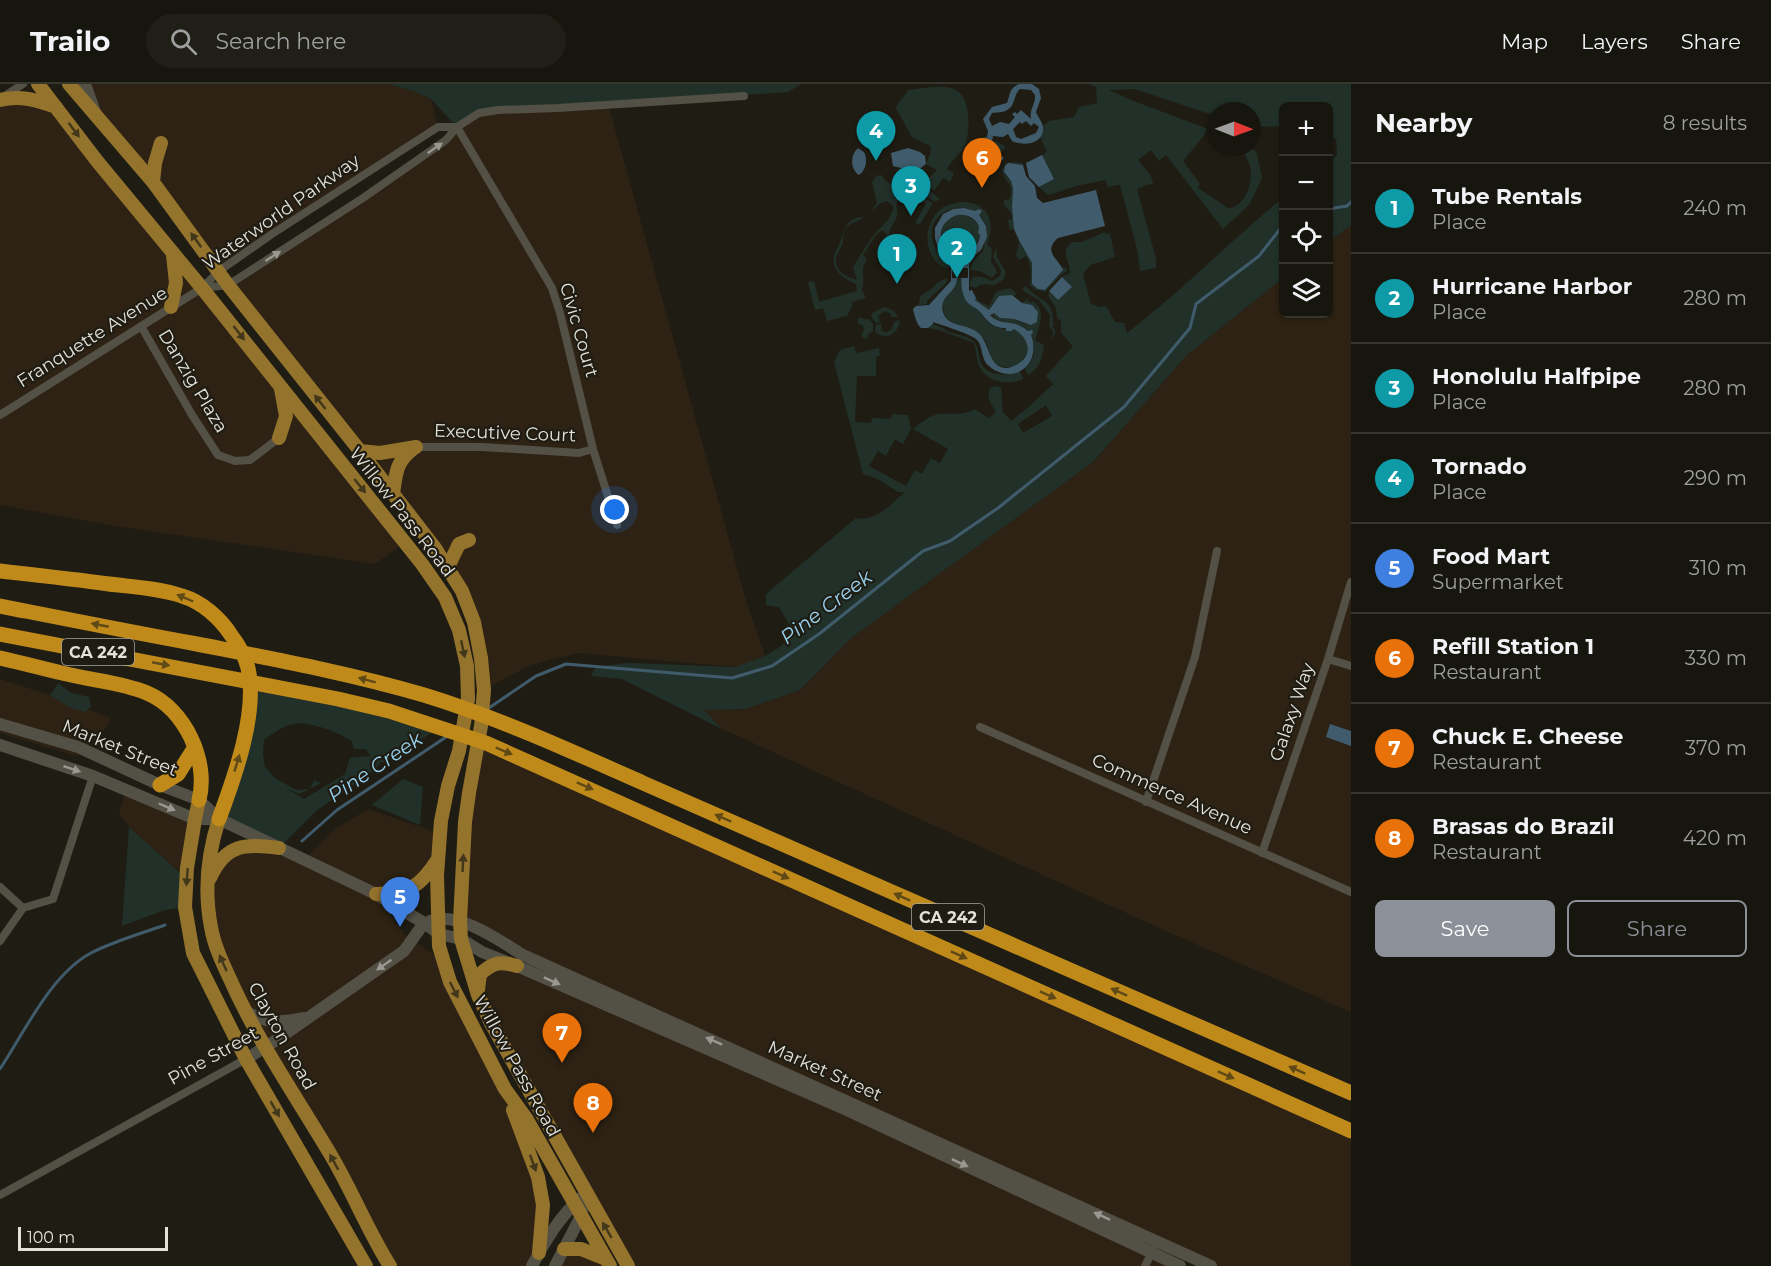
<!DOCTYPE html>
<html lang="en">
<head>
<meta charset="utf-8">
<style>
	:root { --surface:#17160e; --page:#201f17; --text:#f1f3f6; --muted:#9e9f9e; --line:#36352e; --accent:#8c9099 }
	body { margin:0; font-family:Montserrat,sans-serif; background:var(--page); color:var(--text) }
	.controls { position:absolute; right:18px; top:18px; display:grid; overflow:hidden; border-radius:9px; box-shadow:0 2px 4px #0004 }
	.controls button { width:54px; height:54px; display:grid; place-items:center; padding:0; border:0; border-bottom:2px solid var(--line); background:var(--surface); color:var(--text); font:30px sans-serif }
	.compass { position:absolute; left:1207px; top:18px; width:54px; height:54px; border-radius:50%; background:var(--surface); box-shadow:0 2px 4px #0004; rotate:91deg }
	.scale { position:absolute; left:18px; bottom:15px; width:150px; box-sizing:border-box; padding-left:6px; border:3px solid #e2e1da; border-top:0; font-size:16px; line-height:21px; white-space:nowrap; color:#e2e1da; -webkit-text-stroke:4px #1f1d13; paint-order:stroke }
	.you { position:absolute; left:615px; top:426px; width:21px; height:21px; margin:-15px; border:4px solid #fff; border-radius:50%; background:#1a73e8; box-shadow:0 0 0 9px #1a73e833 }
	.badge { display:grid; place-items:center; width:39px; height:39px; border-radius:50%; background:var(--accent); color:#fff; font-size:20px; font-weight:700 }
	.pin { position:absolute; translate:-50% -50px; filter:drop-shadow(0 2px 3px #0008) }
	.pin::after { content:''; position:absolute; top:32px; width:21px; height:18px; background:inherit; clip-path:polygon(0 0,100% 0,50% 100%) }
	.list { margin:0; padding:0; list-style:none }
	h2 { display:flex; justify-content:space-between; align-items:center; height:78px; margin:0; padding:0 24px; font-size:26px }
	h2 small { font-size:20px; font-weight:400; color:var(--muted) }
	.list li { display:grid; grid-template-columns:39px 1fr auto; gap:18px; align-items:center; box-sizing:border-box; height:90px; padding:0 24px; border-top:2px solid var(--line) }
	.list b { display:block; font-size:22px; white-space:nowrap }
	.list p { margin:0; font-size:20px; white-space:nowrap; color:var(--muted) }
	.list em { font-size:20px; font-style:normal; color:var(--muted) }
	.actions { display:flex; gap:12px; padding:18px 24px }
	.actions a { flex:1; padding:14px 0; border:2px solid var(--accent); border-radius:9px; text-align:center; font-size:21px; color:var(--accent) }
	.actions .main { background:var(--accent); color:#fff }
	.icon { flex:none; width:33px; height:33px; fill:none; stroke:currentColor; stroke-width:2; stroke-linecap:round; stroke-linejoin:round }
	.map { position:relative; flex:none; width:1351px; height:1182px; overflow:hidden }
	header { display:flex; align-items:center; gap:36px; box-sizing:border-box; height:84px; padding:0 30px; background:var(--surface); border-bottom:2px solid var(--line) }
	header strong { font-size:28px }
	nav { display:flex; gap:33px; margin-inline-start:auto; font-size:21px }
	.search { width:420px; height:54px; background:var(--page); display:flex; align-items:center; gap:15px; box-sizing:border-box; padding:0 21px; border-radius:33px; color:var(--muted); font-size:22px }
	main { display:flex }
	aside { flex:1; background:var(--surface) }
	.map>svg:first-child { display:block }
</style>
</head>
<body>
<header>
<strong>Trailo</strong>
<div class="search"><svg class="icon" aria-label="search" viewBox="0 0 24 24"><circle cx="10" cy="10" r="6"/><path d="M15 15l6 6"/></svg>Search here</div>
<nav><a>Map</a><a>Layers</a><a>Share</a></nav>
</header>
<main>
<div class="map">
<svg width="1351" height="1182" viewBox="0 0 1351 1182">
	<rect width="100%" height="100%" fill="#1f1d13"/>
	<path fill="#2d2213" d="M85,0H388L413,7L431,15L438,43L219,187L97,32Z
		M0,16L56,24L405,459L375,480L115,442L0,421Z
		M608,20L747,520L765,572L736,583L578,569L530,581L484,606L462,507L228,201L363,114L479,29Z
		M1351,141V928L1166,847L722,645L703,626L746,625L800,606L850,554L1093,378L1187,271L1283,194L1284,230H1328L1329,158Z
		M0,595L50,611L111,634L103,648L76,672L0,649Z
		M479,657L1351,1047V1182H1211L460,837Z
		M126,705L195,735L187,795L129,743L119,730Z
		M368,725L441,750L439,773L412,799L376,810L404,850L443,877L505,1005L543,1121L532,1182H390L265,964L211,844L215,774L249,767L304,776L335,745Z
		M517,882L1180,1182H628L491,939L480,890Z
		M564,1165L610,1182H555Z"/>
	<path fill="#213129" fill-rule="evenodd" d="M388,0H801L788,8L479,29L457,43L431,15L413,7Z
		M1089,0H1351V141L1329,158V78L1337,71L1336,55L1329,50L1328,22H1284L1283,42L1252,43V27H1216V32L1135,5L1109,6L1131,16L1208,45L1202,54L1183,77L1200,100L1198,104L1228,124C1245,124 1254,97 1250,82C1249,78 1246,73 1244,69L1249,63L1256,67L1262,93L1258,103L1249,121L1223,145L1166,71L1159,77L1151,66L1138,76L1151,92L1153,100L1146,101L1137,105L1156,175V184L1140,187L1137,165L1120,101H1116L1108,103L1105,96L1080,101L1048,111L1039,103L1054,95L1042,71L1047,68L1040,53L1043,42L1049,37L1074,33L1079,23L1097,19L1096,3Z
		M933,3C940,3 949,2 956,6C971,14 971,49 964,63C960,71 951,76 947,85L954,89L950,98L943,94L934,107L928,101V95L937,86L926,80L931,68L930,62L912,53L896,24C898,17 905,13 908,6Z
		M985,52L987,53L983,90L991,88L1005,73C993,88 987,98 968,85L981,54Z
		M996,57L1006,63L992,77H990L988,73L993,59Z
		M1010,78L1022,79L1023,81L1008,79L1004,90L1011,97L1013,104L1012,123L1014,145L1020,158L1032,179V198L1038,205L1045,206L1062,188L1063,183L1066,184L1067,187L1060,192L1045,208L1034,205L1030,201C1031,189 1032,182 1026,172L1019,176L1016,171L1019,159L1014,145L1010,146L1008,136L1012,135L1011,129L1004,121V116L1010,115C1014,97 1006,101 1002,87L1005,80Z
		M881,91C889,103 902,106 916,104L907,114L898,116C895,123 898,125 897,131C896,138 889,143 889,151L900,158L898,161L890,157L886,150L882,146L875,152L863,171L867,175L863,183V203L861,204L866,214L852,218V222L847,232L827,237L823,224L815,226L808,198L814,197L819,218L857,207L856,200C845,195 831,187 834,172C835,167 838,163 840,159C845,145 846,133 864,133C859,137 851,139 847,143C842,148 844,155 842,161C841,165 837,169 836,174C834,187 846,193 857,196L853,184L854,181C861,171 866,161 874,151C882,141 890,137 894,123L887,117L879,120L871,128L877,119L872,98L876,92Z
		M926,103L940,115L935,118C924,109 922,115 910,114L913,109Z
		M1283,114V194L1187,271L1093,378L851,554L800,606L746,625L704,626L722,645L622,595L591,592L596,583L628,579L735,583L765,572L780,563L794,549L779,523L766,521V510L856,434C876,438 891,420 905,408H898L878,395L863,390L834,278L840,266L854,262L856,269L879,264L880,271L876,273V292H857L855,338L871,339L872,334L891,335L892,330L908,331L911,345L903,360L895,355L886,372L878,367L869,382L906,402L915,386L922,390L931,374L940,379L948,365L913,345C920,339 931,331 939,330C951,329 964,332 974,325L989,334L996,328C991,320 985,312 991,303L996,302L1001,304L1003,328L1011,337L1031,321L1053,300L1046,292L1073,262L1061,249V237L1057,233L1056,224L1048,212L1049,207L1058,216L1071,203L1062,193L1070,189C1070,175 1059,170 1072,158H1082L1105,148L1106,150L1110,149L1115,173L1090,181L1083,190L1091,220L1100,223L1106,222L1115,238L1124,239L1127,249C1182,207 1230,157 1283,114ZM1046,321L1052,332L1023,349L1018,340Z
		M926,115L933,119L920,140L915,139L926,120L923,118H912Z
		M960,118C986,117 997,136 987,160L992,165L991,177L997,188L992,194L980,187L970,186L973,177L983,167L987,145C975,106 917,126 935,164C938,171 944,177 949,183L948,185C923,177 921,141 941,125C946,121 954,120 960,118Z
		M960,130C973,132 986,144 979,159C975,166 967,168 964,176C961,183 961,196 962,203C963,207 965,213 967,217C969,221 973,222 977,225C983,231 985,238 993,242C1005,248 1022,241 1027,259C1031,275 1013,289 998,281C987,275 991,262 983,254C969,238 941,246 943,218C945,214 949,210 951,206C954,201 958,189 958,183C959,166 933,159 944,140C947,134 953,132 960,130Z
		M996,163L997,173L1006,188L1004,195L995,201C987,201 982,198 976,204L970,202V198L973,193H982L992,197L1000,192L1001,186L993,173Z
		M947,194L946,199L927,217V220L919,221L920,213L923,210L933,204L937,199Z
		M1026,202C1041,221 1055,212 1053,244L1056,247L1053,254L1052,255L1053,248L1049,241L1050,231L1039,216L1024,207L1022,204Z
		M1009,204L1014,207L1016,210L1015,212L1012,211L993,219L989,226L975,216L978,214L977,216L989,222L996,208Z
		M1028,214V217L1032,219L1033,217C1047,227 1039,242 1035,256L1044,261C1042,273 1040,285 1028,291L1025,284C1032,277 1035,271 1034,262C1029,229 1003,247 990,230L994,229L1001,234L1014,235L1025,240L1037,238L1038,231L1035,223L1022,219Z
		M885,223L894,227L898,233H892L890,229L885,227L878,232L880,238L876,239L871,233L872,229Z
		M860,233L867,236L868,234L873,240V248L869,249L868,253L866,255L861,252L864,245L862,241L858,240V235Z
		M900,236C898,250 887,257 875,248L876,241L881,240L882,247L887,248L892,245L894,238Z
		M933,240L945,245L946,247C954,250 967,251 973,257C980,263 977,272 981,279C988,293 1008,292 1020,287L1023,295C1008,303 983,297 978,279C976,272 976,266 974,259L939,246L928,244Z
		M249,597L440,643L386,679L381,678L376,685L316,727L279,764L219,735L226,717ZM300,639C318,641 336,647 352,657L354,665H365L371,672L350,674L345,690L304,715L287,705L300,710L321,699L314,696L310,705L297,706L276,695L265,683L263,670L264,656C276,647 285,640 300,639Z
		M58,599L71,609L89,613L91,623L85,628L69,623L50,611Z
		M403,695L423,703L420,741L372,721Z
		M129,743L187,795L185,823L165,826L122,842Z"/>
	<path fill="#405c6c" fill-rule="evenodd" d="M1019,0H1032L1039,5L1041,14L1036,28C1038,34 1044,39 1043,46C1042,61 1022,62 1012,57L1008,50L1003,53L993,52L989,75L992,77L999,70L1004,74L991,88L979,90L971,84L982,56L987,53L988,47L983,35L992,23L1007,19C1010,11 1009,4 1019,0ZM1020,5L1031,6L1035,11C1036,20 1029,25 1031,35L1021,26L1017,30L1015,28L1012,30L1015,33L1009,40L1000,38L992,42L989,35L992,29C997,28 1003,29 1007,26C1016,21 1013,11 1020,5ZM1026,37L1031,42L1034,39L1039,43L1036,49L1021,55L1016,53L1013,45L1020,38L1022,40Z
		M858,64L864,68C868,76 866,86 859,91C850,85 850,71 858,64Z
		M908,64L920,68L925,72L926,80L917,87L906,88L905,85L893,82L891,69Z
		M1042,71L1054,95L1039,103L1029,93L1026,79Z
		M1008,79L1023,81L1026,92L1035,102L1037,114L1043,119L1096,106L1105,142L1058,154C1042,168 1059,175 1063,186L1045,206L1038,205L1032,200V179L1020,158L1014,145L1012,123L1013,104L1011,97L1004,88L1005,82Z
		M964,124L975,127L979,125L982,127L979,131L986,142L987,153L981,166L975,171L969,180V207L972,206L976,214L975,216L989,226L999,212L1012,211L1022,219L1032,221L1038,228L1037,238L1031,241L1014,235L1000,234L994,229L990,231C1001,243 1014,234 1028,247L1032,246L1033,248L1031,251C1042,279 1015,302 990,283C980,276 984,262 976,255C968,249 944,242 933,238V240L928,244H921C917,241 914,230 913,225L916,222L929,221L951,197V180L937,161L935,154V144L943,130L953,125ZM957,131C967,130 974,133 979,142L978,150H980C980,160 975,162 968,169C960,179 959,203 965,215C968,221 975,223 979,227C988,237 991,244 1006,244V247H1012L1013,245C1024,250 1033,263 1024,275C1020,279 1014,283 1008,284C987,285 991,258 977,248C967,240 947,243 943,228C939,214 952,210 956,200C958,194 958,188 958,182C957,172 952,169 946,163C935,150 943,136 957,131Z
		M1062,193L1072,203L1058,216L1049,207Z
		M1330,640L1351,647V662L1326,653Z"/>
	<path fill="#1f1d13" d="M952,184H968V194H952Z"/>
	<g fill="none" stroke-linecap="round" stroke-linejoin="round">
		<path stroke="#405c6c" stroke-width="3" d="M1328,125L1347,122L1351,118
			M486,626L536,592L566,580L732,594L772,582L819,550L923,467L950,457L998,424L1124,323L1190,244L1196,220L1259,172L1284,140
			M302,757L337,726L449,651
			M0,985C24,949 51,890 91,869C114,857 140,850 165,841"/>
		<path stroke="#535045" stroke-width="8" d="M3,13L23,0
			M457,43L552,204L560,229L593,365L617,441
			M202,204L228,201L363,114L446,56L457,43L479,29L498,26L558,24L744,12
			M141,242L192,331L218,371L235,377L250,376L279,354
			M0,331L202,204L219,187L272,150L438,43H457
			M416,363H482L579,369L593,365
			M1328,575L1351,582
			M980,643L1351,808
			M1146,718L1195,573L1217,467
			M1262,769L1328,575L1351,498
			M0,803L23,824
			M0,857L23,824L53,815L93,692
			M0,1111L246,975
			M1145,1182L1153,1166"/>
		<path stroke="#535045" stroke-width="12" d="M85,0L95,28
			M0,640L78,663L160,701L199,716L219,735L376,810L424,839L439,850L461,855L482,868L517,882L847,1026L1180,1182
			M0,661L93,692L195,735H219
			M430,837C457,826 500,857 523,871L1211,1182
			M245,927C268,940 279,939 304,934
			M246,975L275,957L404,867L424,839
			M532,1182C543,1160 562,1129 581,1114
			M555,1182L581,1132L583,1124"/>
		<path stroke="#94732c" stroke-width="14" d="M38,0L97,77L202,204L422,480L445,513L459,546L467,582L468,615L459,667L448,702L441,737L437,791L439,862L450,898L505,1005L526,1034L610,1182
			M69,0L153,98L228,201L360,367L435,464L462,507L474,538L481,574L484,606L481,642L469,709L465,738L460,837L461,855L478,911L491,939L628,1182
			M0,16C20,11 37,16 56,23
			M153,98L155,79L161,59
			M171,223L176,199L173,171
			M279,354L286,332L281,305
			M360,367L380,369L416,363
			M393,410C396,389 396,377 414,364
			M448,483L459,460L469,456
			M199,716L195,735L187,784L185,823L193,869L246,975L366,1182
			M219,735C208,769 204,807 211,843C214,861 222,878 230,895C258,958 297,1014 332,1073C353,1109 368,1147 390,1182
			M210,794C226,759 245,760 279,764
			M376,810C410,809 420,803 438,775
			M478,906L480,890C494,878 499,877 517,882
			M513,1026L538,1093L543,1121L539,1169
			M564,1165H581L606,1175"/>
		<path stroke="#c08a1b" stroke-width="15" d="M0,487C36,491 73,495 109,500C133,503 159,504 182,512C202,518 220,534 231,551C238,560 245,572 248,584C258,628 235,692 219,735
			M0,522C66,535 131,548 197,560C273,575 349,589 424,611C499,634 571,667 643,699L1351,1009
			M0,550L338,615L389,627L486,659L1351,1047
			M0,574C24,579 47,586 71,591C96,597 123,599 147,609C185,625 209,677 199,716
			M160,701L178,690L195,663"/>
	</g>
	<defs><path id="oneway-solid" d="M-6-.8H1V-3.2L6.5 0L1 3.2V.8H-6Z" transform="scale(1.5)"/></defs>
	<g fill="#42371a">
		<use href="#oneway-solid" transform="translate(74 46) rotate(53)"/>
		<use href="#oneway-solid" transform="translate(196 156) rotate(-126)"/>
		<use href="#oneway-solid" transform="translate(239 249) rotate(52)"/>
		<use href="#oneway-solid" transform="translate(320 318) rotate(-128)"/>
		<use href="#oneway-solid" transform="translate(360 402) rotate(51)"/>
		<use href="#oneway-solid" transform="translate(463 565) rotate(78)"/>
		<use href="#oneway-solid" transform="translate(463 779) rotate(-87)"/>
		<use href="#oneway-solid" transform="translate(187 793) rotate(95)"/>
		<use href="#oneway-solid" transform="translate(223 879) rotate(-114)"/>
		<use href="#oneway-solid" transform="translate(454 906) rotate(63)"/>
		<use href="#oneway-solid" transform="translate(275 1025) rotate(60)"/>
		<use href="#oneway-solid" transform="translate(334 1078) rotate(-119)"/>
		<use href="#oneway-solid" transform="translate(533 1079) rotate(70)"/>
		<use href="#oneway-solid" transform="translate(607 1146) rotate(-120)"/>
	</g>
	<g fill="#9a9890">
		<use href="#oneway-solid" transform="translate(435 64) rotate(-35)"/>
		<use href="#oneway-solid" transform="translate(273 172) rotate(-33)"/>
		<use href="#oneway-solid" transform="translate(72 685) rotate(18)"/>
		<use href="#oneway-solid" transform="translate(167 723) rotate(23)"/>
		<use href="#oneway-solid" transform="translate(384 881) rotate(145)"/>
		<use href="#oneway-solid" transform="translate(552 897) rotate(24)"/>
		<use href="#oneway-solid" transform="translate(714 957) rotate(-156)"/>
		<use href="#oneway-solid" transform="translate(960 1079) rotate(25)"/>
		<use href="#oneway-solid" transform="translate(1102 1132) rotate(-155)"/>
	</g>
	<g fill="#5f4916">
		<use href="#oneway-solid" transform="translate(185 514) rotate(-157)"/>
		<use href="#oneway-solid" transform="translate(100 541) rotate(-169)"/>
		<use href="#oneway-solid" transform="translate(161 580) rotate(11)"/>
		<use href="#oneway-solid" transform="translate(367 596) rotate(-165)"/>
		<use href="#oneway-solid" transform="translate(504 667) rotate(23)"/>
		<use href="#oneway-solid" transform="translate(237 679) rotate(-73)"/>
		<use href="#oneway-solid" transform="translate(585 702) rotate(24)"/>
		<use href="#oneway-solid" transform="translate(723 734) rotate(-156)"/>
		<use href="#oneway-solid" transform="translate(781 791) rotate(24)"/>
		<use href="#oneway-solid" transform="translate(902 813) rotate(-156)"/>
		<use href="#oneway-solid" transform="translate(959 871) rotate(24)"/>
		<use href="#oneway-solid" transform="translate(1119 908) rotate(-156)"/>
		<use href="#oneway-solid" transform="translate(1048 911) rotate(24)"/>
		<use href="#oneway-solid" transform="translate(1297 986) rotate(-156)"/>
		<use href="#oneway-solid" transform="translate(1226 991) rotate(24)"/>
	</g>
	<g text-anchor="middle" stroke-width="4.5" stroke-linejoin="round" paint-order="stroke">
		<g fill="#1f1d13" stroke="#a8a69e" stroke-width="1.5">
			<rect x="62" y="555" width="72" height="26" rx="4.5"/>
			<rect x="912" y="820" width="72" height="26" rx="4.5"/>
		</g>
		<g font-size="16" font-weight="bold" fill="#e2e1da">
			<text x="98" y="574">CA 242</text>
			<text x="948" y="839">CA 242</text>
		</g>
		<g font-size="18" fill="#e2e1da" stroke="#1f1d13">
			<text transform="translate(281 128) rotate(-35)" y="6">Waterworld Parkway</text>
			<text transform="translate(579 246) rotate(74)" y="6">Civic Court</text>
			<text transform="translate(92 253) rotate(-32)" y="6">Franquette Avenue</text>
			<text transform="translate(193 297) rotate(59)" y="6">Danzig Plaza</text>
			<text transform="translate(505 349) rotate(2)" y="6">Executive Court</text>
			<text transform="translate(402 428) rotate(52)" y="6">Willow Pass Road</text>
			<text transform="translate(1292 628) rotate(-71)" y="6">Galaxy Way</text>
			<text transform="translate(120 664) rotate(22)" y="6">Market Street</text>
			<text transform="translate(1172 710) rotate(24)" y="6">Commerce Avenue</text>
			<text transform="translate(282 952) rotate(61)" y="6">Clayton Road</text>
			<text transform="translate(213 972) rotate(-29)" y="6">Pine Street</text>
			<text transform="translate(517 982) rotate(61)" y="6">Willow Pass Road</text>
			<text transform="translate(825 987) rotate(24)" y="6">Market Street</text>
		</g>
		<g font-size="20" font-style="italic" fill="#98d0ef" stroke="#1f1d13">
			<text transform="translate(826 523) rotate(-37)" y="7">Pine Creek</text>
			<text transform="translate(375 683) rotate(-34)" y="7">Pine Creek</text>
		</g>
	</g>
</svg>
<div class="controls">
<button>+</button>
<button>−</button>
<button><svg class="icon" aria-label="locate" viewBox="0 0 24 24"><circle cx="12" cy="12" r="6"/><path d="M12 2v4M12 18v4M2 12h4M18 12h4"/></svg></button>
<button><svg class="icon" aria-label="layers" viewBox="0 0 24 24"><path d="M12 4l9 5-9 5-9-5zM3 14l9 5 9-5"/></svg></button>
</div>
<svg class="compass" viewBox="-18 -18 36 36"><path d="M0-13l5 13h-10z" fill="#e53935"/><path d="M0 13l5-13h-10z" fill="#9e9f9e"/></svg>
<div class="scale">100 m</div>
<div class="you"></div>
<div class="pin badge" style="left:897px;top:200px;background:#0f9aa8">1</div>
<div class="pin badge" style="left:957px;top:194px;background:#0f9aa8">2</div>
<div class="pin badge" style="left:911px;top:132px;background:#0f9aa8">3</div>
<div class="pin badge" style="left:876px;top:77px;background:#0f9aa8">4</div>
<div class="pin badge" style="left:400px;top:843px;background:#3f7fe0">5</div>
<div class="pin badge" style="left:982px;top:104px;background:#e8710a">6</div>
<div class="pin badge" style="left:562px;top:979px;background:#e8710a">7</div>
<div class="pin badge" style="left:593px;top:1049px;background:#e8710a">8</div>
</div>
<aside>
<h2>Nearby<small>8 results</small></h2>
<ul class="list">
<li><span class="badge" style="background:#0f9aa8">1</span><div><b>Tube Rentals</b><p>Place</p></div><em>240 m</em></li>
<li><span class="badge" style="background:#0f9aa8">2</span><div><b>Hurricane Harbor</b><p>Place</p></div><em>280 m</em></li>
<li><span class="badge" style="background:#0f9aa8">3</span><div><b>Honolulu Halfpipe</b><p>Place</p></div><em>280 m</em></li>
<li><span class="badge" style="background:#0f9aa8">4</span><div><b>Tornado</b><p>Place</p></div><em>290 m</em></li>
<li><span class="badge" style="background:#3f7fe0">5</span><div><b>Food Mart</b><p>Supermarket</p></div><em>310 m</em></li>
<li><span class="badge" style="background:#e8710a">6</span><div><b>Refill Station 1</b><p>Restaurant</p></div><em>330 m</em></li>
<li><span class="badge" style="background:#e8710a">7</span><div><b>Chuck E. Cheese</b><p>Restaurant</p></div><em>370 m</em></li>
<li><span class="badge" style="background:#e8710a">8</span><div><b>Brasas do Brazil</b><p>Restaurant</p></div><em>420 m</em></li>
</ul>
<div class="actions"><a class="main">Save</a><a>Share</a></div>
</aside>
</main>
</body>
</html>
